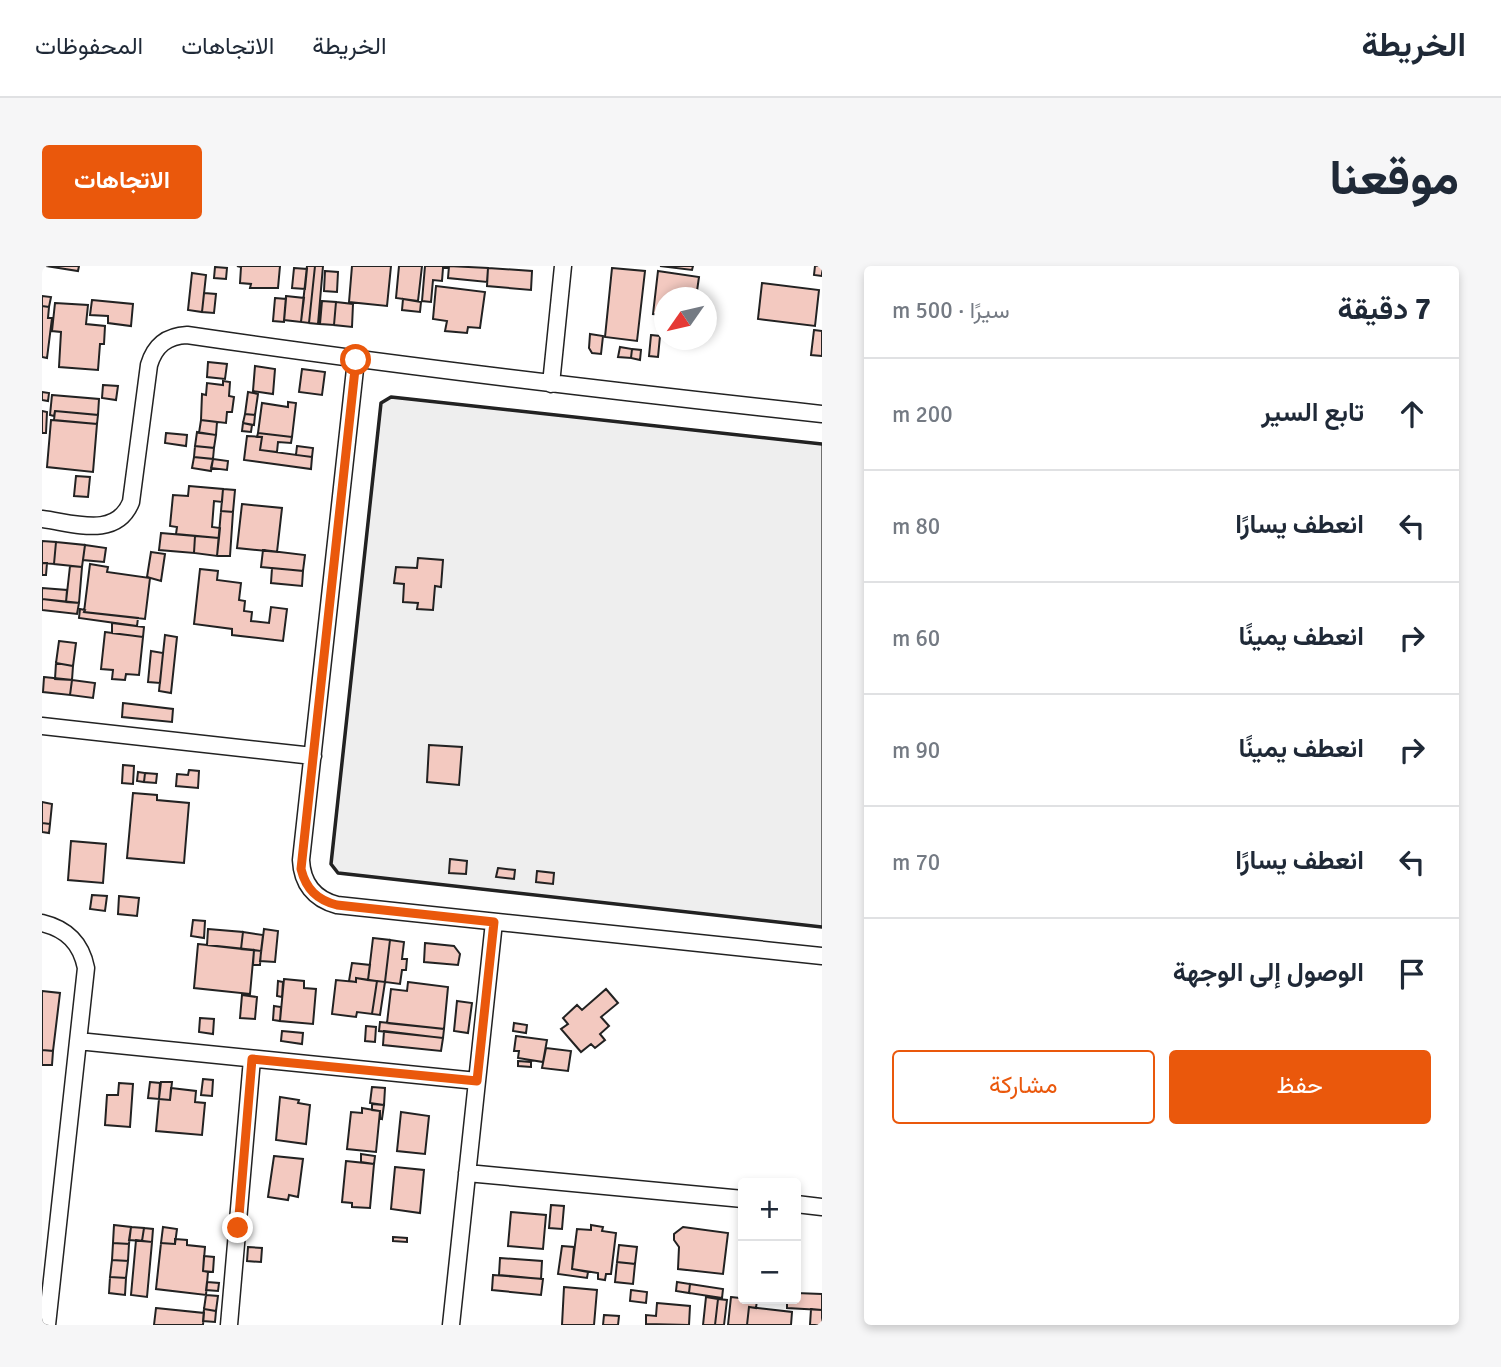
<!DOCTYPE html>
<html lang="ar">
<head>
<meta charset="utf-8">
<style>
	:root { --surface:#fff; --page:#f6f6f7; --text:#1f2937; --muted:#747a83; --line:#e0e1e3; --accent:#ea580c }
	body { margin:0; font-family:Signika,Vazirmatn,sans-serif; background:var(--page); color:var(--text); direction:rtl }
	.controls { position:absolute; right:21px; bottom:21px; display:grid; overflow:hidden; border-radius:7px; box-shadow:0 4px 10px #0003 }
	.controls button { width:63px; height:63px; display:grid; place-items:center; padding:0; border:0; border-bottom:2px solid var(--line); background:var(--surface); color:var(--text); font:35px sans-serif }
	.compass { position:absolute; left:612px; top:21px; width:63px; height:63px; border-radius:50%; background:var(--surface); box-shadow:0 4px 10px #0003; rotate:236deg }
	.stop { position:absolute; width:21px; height:21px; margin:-16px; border:5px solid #ea580c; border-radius:50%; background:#fff }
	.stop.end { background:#ea580c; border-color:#fff; box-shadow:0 2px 7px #0008 }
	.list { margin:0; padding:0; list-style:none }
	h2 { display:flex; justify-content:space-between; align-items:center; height:91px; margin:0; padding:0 28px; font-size:30px }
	h2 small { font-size:23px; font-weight:400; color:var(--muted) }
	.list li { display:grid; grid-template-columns:46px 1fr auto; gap:21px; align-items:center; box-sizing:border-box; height:112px; padding:0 28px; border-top:2px solid var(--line) }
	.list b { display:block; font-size:26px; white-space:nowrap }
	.list em { font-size:23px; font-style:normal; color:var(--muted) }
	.actions { display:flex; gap:14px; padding:21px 28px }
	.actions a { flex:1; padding:16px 0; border:2px solid var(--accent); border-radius:7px; text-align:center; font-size:24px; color:var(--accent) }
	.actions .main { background:var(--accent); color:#fff }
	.icon { flex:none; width:38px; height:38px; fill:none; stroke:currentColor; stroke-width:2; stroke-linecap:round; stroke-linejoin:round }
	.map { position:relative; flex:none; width:780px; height:1059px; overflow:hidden; direction:ltr; border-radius:7px }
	header { display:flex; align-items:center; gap:42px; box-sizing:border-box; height:98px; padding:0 35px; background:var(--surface); border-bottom:2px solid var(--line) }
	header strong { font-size:33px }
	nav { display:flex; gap:38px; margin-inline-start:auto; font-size:24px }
	.intro { display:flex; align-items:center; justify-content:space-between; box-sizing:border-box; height:168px; padding:0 42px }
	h1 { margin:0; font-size:49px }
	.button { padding:18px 32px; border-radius:7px; background:var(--accent); color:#fff; font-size:24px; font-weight:700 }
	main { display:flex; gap:42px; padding:0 42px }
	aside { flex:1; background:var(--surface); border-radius:7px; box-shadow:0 4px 10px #0003 }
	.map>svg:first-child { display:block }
</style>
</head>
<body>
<header>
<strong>الخريطة</strong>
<nav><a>الخريطة</a><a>الاتجاهات</a><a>المحفوظات</a></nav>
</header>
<div class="intro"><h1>موقعنا</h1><a class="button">الاتجاهات</a></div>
<main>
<aside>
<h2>7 دقيقة<small>سيرًا · 500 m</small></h2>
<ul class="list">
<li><svg class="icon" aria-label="ahead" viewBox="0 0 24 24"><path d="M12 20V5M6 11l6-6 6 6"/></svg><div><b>تابع السير</b></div><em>200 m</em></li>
<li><svg class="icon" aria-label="left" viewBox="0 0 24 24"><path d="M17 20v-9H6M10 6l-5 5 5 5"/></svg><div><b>انعطف يسارًا</b></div><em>80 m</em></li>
<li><svg class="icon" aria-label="right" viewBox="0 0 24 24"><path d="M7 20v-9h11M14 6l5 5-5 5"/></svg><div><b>انعطف يمينًا</b></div><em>60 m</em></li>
<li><svg class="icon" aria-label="right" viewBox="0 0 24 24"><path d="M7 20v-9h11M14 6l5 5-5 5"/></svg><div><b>انعطف يمينًا</b></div><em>90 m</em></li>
<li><svg class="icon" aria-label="left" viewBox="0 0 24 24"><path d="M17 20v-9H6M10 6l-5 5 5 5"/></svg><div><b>انعطف يسارًا</b></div><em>70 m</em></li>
<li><svg class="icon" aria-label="arrive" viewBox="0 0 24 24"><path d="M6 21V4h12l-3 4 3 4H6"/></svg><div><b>الوصول إلى الوجهة</b></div></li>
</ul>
<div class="actions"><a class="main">حفظ</a><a>مشاركة</a></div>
</aside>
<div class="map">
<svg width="780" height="1059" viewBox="0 0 780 1059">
	<rect width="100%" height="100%" fill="#fff"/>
	<path fill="#eee" stroke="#6f6f6f" stroke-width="2" d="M349,131L780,178V661L296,607L289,598L339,137Z"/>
	<path fill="#f3c9c0" stroke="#222" stroke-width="2" d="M4,0H37L36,5Z
		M195,0H238L236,22H208L209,18L198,17L199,1Z
		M265,0H273L267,57L259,56Z
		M273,0H281L276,58L267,57Z
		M310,0H349L345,40L307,36Z
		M357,0H380L376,35L354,32Z
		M383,0H406V2H401L400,15L391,14L389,36L380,35Z
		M407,0L446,2L445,16L406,12Z
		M618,0H651L650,4Z
		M773,0H780V10L772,9Z
		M173,1L185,2L184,13L172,12Z
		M252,2L265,3L263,23L250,22Z
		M446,2L490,5L489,24L445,20Z
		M570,2L603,5L595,75L563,71Z
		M283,5L296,6L295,26L282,25Z
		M616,5L657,11L654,32H622V60H621L622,49L611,48Z
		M150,7L164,9L160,46L146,44Z
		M720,17L777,24L773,60L716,53Z
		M394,20L443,26L438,62L426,61L425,67L403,65L405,55L391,53Z
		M162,27L174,28L172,47L160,46Z
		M0,30L9,31L7,41L0,40Z
		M244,30L262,32L259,56L242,54Z
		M233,32L244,33L242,56L231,55Z
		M361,33L379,36L378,46L360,44Z
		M50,34L91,38L89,60L66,57V50L48,49Z
		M280,35L294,36L292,59L278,58Z
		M294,36L311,38L310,61L292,59Z
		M13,37L46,39L44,58L63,60L62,78H58L56,104L17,101L19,66L10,65Z
		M0,40L7,41L6,52H10L5,92L0,91Z
		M772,64L780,65V90L769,89Z
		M548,68L561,70L559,88L550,87L547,82Z
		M609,69L618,70L616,91L607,90Z
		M578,81L590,83L589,92L576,91Z
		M590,83L599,84L598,94L589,92Z
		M166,96L185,98L183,113L165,111Z
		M213,100L233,103L231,128L211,125Z
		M260,103L283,106L280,129L257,126Z
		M181,115L188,116L187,130L192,131L190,146H185L184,157L159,154L160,128L164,129L165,117L181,119Z
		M61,119L76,120L74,134L60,132Z
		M0,126L7,127L6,135L0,134Z
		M206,126L216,128L213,149L203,148Z
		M10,129L57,133L56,149L13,145L12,150L8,149Z
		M246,136L254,137L250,171L216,167L220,137L246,141Z
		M0,145L5,146L4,167H0Z
		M13,145L56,149L55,158L12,154Z
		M203,148L213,149L212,159L201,157Z
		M9,154L55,158L51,206L5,201Z
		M159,154L175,156L174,169L157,167Z
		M201,157L210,159L209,166L200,165Z
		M155,166L174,169L172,182L153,180Z
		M124,167L145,169L144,180L123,177Z
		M216,167L250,171L249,177L236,176L235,186L218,184L220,171H215Z
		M205,170L220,171L218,184L270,191L269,203L202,194Z
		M153,180L172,182L171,193L152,191Z
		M255,180L271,182L270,191L254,189Z
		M152,191L171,193L169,205L150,202Z
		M171,193L186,195L185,204L169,202Z
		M34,210L48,211L46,231L32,230Z
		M147,220L181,223L180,236L172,235L170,261L178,262L177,272L134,268L135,261L128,260L131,229L146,230Z
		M181,223L193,224L191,246L179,245Z
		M200,238L240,242L235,286L195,282Z
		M179,245L191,246L188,290H175Z
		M119,267L153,270L152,287L117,284Z
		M153,270L177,272L175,290L152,287Z
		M0,275L14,276L12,298L0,297Z
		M14,276L43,279L40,301L12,298Z
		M43,279L64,282L62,296L41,294Z
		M221,284L263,289L261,305L219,301Z
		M109,286L123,288L119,315L105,311Z
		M376,292L401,294L399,321L393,320L391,344L375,343L376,337L361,336L362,318L352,317L354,301L375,302Z
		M0,297H5L4,309H0Z
		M48,298L66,301L65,306L108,312L103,353L42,346Z
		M28,300L40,301L37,337L24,336Z
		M230,302L261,305L260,320L229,317Z
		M158,303L176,305L175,314L199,317L197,334L203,335L202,345L210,346L209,355L227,357L229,341L245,343L241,375L190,369V363L152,358Z
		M0,322L25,324L24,336L0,333Z
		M0,333L37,337L35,348L0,344Z
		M38,343L43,344L42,346L96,352L95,360L37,352Z
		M70,357L102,361L101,371L70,367Z
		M63,366L101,371L97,409L84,408L83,414L70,413L71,404L59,403Z
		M123,369L135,371L129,427L117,425Z
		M17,375L34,377L31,400L14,397Z
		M109,385L121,387L118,417L106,416Z
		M14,397L31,400L30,414L13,413Z
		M2,411L30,414L28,429L1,426Z
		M30,414L53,417L51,432L28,429Z
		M81,437L131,443L130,456L80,451Z
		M387,479L420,481L417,519L385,516Z
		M81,499L92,500L91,518L80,517Z
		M147,504L157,505L156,522L134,520L135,508L146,509Z
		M96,506L103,507L102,516L95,515Z
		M103,507L115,508L114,517L102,516Z
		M91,527L115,529V534L147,537L142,597L85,592Z
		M0,536L10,538L8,558L0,557Z
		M0,557L8,558L7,567L0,566Z
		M29,575L64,578L61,617L26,614Z
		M408,593L425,595L424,608L407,607Z
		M456,602L473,604L472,613L454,611Z
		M495,605L512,607L511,618L494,616Z
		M50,629L65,630L63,645L48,643Z
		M77,630L97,632L95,650L76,648Z
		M151,654L163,655L162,672L149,670Z
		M166,663L201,666L199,683L165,679Z
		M222,663L236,665L233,696L218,695Z
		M201,666L221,669L219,685L199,683Z
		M331,672L348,674L343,716L326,714Z
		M348,674L362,676L360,693H365L364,704H360L358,718L343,716Z
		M383,677L412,680L418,688L416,699L382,696Z
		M156,678L212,684L208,728L152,722Z
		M212,684L219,685L218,699H211Z
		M310,697L328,699L326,714L314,712V716L307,715Z
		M314,712L335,715L330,748L315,746L314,751L290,748L294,714L314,716Z
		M242,713L262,715V722L274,723L271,758L238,755Z
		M236,715L241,716L240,731L235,730Z
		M335,715L343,716L338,749L330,748Z
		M366,716L406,721L402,763L345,757L349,723L365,725Z
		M564,723L576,737L559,751L567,760L558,768L563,774L553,782L549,778L539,786L519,763L526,758L521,752L535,739L540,744Z
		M0,725L18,727L11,785L0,784Z
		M200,729L215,731L213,753L198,752Z
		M415,735L430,737L426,767L412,765Z
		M232,740L239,741L238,755L231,754Z
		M158,752L172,753L171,768L157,766Z
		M338,756L402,763L401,772L337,765Z
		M472,757L485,759L484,767L471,765Z
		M324,760L334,761L333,776L323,775Z
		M240,765L261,767L260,778L239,775Z
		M342,765L401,772L399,785L341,779Z
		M474,770L505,774L501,796L476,792L477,785H472Z
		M504,782L529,785L526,805L500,802Z
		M0,784L11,785L10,799H0Z
		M476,795L489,796V801L476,800Z
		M161,813L171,814L170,830L159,829Z
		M108,816L118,817L117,833L106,832Z
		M119,816H130L128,834L117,833Z
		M77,817L91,818L88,861L63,859L65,829H76Z
		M330,821L343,822L342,839L328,837Z
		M129,822L154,825L153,836L163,837L160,869L114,865L117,833L128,834Z
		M238,831L257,834L256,837L268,839L264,878L234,874Z
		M330,838L342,839L340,853L338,852V845L330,844Z
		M320,842L338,845L334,886L305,883L309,846L320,847Z
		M359,846L387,850L383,888L355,885Z
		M319,888L333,890L332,898L319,896Z
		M232,890L261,893L256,931L247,929L246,934L226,931Z
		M304,895L332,898L328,942L310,941V937L300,936Z
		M353,901L382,904L378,947L349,943Z
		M509,939L522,940L520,963L507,962Z
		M469,946L504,949L501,983L466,980Z
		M72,959L89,961L87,978L71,977Z
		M549,959L561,961L560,965L574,967L569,1008H564L563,1014L556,1013V1007L530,1003L535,963L549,964Z
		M89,961L102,962L100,975L87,974Z
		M121,961L135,963L133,978L119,977Z
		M641,961L686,967L681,1008L636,1003L637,981L632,974V968Z
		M102,962L111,963L110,976L100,975Z
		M351,971L365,972V976L351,975Z
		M133,973L145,974V979L163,981L161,1005L166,1006L164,1029L114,1023L119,977L133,978Z
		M94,974L110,976L105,1031L89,1029Z
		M71,977L87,978L86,995L70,994Z
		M577,979L595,981L593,998L575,996Z
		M520,980L532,981L530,1003L546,1006L545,1012L516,1008Z
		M206,981L220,982L219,996L205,995Z
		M162,990L172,991L171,1006L161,1005Z
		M458,992L500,995L499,1013L457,1009Z
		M70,994L86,995L84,1012L68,1011Z
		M575,996L593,998L591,1018L573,1016Z
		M451,1009L501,1013L499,1029L450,1024Z
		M68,1011L84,1012L83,1029L67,1027Z
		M165,1016L177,1017L176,1025L164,1024Z
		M635,1016L648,1018L647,1027L634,1025Z
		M648,1018L681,1023L680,1032L647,1027Z
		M522,1021L555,1024L552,1059H520Z
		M589,1024L605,1026L604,1037L588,1035Z
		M754,1027L780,1028V1044L745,1042V1033H754Z
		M164,1029L176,1030L174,1045L162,1043Z
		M664,1031L676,1033L673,1059H661Z
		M689,1031L715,1034L714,1042L707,1041L705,1059H686Z
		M676,1033L685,1034L682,1059H673Z
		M615,1037L648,1040L647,1059L604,1058V1049L614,1050Z
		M707,1041L750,1046L749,1059H705Z
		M114,1042L162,1047L161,1059H112Z
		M162,1043L174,1045L173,1056L161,1055Z
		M769,1043L780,1044V1059H768Z
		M562,1049L577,1050L576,1059H561Z"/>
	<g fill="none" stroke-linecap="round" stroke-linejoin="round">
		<g stroke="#222" stroke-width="19">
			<path id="minor" d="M314,94L259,594C260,617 272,633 295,639L780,690
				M509,118L521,0
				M0,253C32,257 74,273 89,236L107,99C113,79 125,70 145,69C356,100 568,125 780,148
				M0,460L271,490
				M0,657C25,663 39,677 44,702L5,1059
				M36,775L435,815
				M425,907L701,933
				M754,938L780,941
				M187,1059L210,793
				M409,1059L452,656"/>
		</g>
		<use href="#minor" stroke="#fff" stroke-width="16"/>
		<path stroke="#222" stroke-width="3.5" d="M780,178L349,131L339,137L289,598L296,607L780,661"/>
	</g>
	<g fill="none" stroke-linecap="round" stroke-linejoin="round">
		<path stroke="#ea580c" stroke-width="9" d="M196,962L210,793L435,815L452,656L295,639C275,634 264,623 259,603L314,94"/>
	</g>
</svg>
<div class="controls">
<button>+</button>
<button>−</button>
</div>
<svg class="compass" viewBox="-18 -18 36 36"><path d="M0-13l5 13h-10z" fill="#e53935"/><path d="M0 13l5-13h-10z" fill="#747a83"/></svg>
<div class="stop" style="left:314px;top:94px"></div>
<div class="stop end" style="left:196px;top:962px"></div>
</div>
</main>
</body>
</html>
